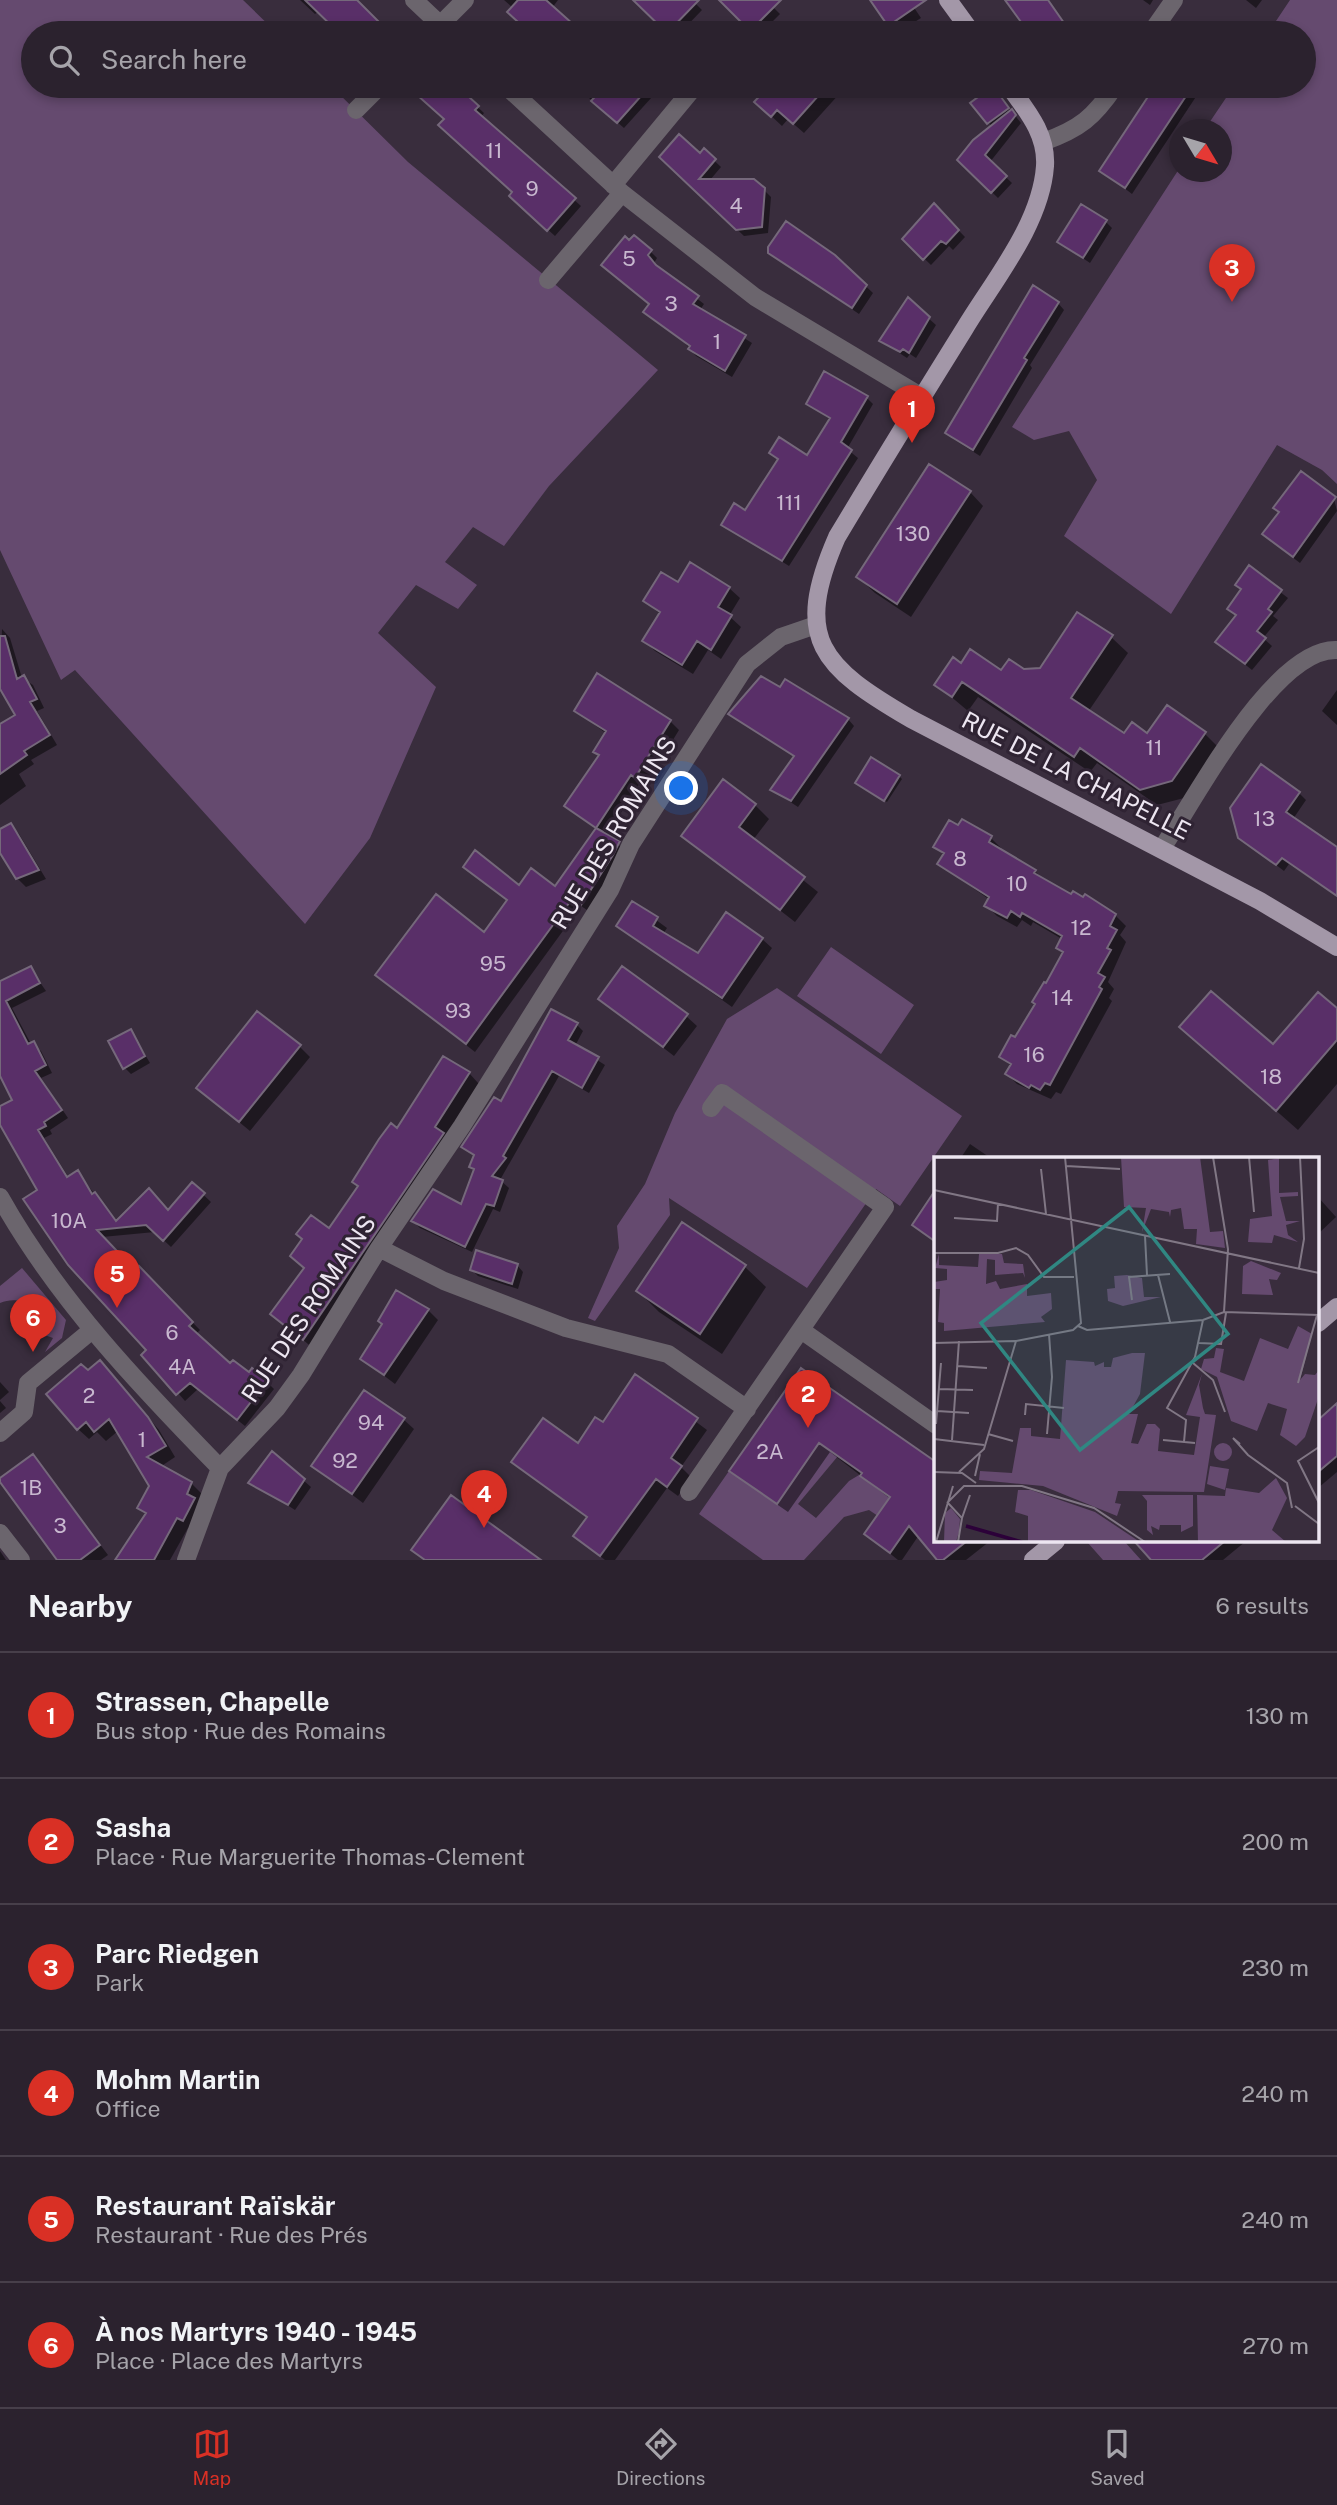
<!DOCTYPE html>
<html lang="en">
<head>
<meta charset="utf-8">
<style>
	:root { --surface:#2b222e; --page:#332a36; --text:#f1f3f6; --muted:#a6a4aa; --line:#473f4a; --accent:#d93025 }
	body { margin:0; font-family:"Public Sans",sans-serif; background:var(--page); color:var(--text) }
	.compass { position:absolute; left:1169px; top:119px; width:63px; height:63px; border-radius:50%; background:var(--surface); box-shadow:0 4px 10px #0003; rotate:128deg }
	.you { position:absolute; left:682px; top:789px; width:24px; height:24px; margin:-18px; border:5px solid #fff; border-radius:50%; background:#1a73e8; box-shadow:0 0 0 10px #1a73e833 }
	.badge { display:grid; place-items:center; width:46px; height:46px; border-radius:50%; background:var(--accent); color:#fff; font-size:23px; font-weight:700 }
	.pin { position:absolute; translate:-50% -58px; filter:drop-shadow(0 2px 4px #0008) }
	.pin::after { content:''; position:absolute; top:37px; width:24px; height:21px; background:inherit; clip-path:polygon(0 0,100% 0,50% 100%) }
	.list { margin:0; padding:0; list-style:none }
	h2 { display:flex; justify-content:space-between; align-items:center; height:91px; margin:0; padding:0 28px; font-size:30px }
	h2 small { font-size:23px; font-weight:400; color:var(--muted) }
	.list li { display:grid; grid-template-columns:46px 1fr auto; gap:21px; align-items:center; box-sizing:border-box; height:126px; padding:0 28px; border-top:2px solid var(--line) }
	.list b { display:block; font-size:26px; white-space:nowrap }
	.list p { margin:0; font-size:23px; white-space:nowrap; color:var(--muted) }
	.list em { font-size:23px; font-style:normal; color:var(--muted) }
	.icon { flex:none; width:38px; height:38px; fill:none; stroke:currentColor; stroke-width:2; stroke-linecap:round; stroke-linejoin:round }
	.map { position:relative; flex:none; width:1337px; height:1560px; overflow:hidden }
	.search { position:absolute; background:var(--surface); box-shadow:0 4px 10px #0003; left:21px; right:21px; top:21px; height:77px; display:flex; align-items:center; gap:18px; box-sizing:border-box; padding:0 24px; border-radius:38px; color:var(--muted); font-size:26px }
	.sheet { height:847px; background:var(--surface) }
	nav { display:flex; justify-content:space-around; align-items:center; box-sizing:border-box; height:98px; border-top:2px solid var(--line); background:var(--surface); font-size:19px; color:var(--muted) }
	nav a { display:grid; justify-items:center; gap:4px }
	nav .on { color:var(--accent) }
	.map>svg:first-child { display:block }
</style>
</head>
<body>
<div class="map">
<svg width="1337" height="1560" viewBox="0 0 1337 1560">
	<rect width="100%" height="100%" fill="#392d3d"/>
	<path fill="#654a6f" d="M0,0H243L277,33H33V86H331L408,162L658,370L549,486L504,546L473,527L445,562L477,585L458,609L416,585L378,633L436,687L370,838L305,924L75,670L61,680L0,550Z
		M1290,0H1337V484L1322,470L1277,445L1171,614L1064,536L1097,480L1069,431L1034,440L1012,427L1179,169L1222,172V130L1205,129L1234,86H1304V33H1268Z
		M831,947L914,1005L881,1054L797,996Z
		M777,988L962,1116L900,1206L876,1189L807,1288L669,1198L670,1215L595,1321L588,1318L619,1248L617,1226L645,1184L675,1113L727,1019Z
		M22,1268L66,1320L62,1338L45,1352L53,1338L36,1332C41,1308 22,1294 0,1303V1286Z
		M819,1443L838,1456L798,1504L816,1518L849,1481L859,1475L913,1516L902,1532L869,1510L844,1517L804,1560H763L699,1514L729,1471L777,1503Z
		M1091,1541H1124L1141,1560H1103L1088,1543Z"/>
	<path fill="#0007" d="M300,0H356L388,33H341L319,11L315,14Z
		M504,0H558L552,8L580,33H532L509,12L513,8Z
		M649,0H692L702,10L680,33H669L642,7Z
		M721,0H766L780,14L761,33H754Z
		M872,0H909L921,18L897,33Z
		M1008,0H1048L1072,33H1032Z
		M1143,0H1153L1150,5Z
		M1246,0H1262L1256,8Z
		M422,86H455L484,113L481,117L581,206L555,236L518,203L514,192L417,92Z
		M575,86H640L652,97L624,128Z
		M783,86H834L841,92L804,133L788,119L782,126L767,112Z
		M1068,86H1092L1077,95Z
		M1157,86H1203L1132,194L1102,171Z
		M999,95L1021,123L990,162L1012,183L998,198L959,160L992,127L973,103Z
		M704,151L721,167L710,180L764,190L771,197L768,233L744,236L661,157L700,155Z
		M934,205L965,237L953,250L949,246L931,265L904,239Z
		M1106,222L1112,228L1090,263L1059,242Z
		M786,224L834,256L873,293L859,314L767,251Z
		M651,252L657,258L654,263L659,269L704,304L700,310L752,343L732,377L696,356L651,304L610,271Z
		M908,300L936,325L916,358L910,354L907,358L881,341Z
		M1058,303L1064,310L1030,365L1032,368L980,456L953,439L947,433Z
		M866,397L873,404L847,449L858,458L789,566L724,525L746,512L779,461L771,453L808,457L831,420L808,404Z
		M970,492L983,506L911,617L875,593L860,579Z
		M1334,499L1337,511L1300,563L1271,541Z
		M1249,568L1288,598L1273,616L1278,620L1263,638L1272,646L1252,670L1217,642L1237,616L1229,608L1243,590Z
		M678,585L729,588L740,598L729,616L741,627L721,659L708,650L693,674L655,651L644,640L660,614L645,601Z
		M2,629L10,638L22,678L33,685L44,708L37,711L57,745L31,760L34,764L19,774L26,786L0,805V726L18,716L0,686Z
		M1111,637L1128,653L1088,712L1125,736L1148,735L1167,707L1205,734L1221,750L1188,797L1157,805L1097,763L1090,772L978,697L968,711L936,684L961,665L1002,672L1041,670Z
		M781,690L848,719L854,726L798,807L772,790L795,757L731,714Z
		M1337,690V725L1322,711Z
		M576,711L670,721L679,730L645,786L640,783L606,836L627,851L590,912L581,906L475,1052L377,975L485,934L509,902L465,867L519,887L556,889L597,830L566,806L600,756L607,734Z
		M899,776L902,779L887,802L860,785Z
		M1299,793L1306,800L1293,819L1337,850V896L1289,864L1284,871L1240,837Z
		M755,805L769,819L753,840L818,892L795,922L683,835Z
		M962,821L991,838L1001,848L1000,851L1035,871L1044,881L1115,915L1126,926L1120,935L1126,942L1108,982L1114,989L1109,998L1112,1001L1061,1094L1056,1092L1051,1099L1017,1084L1007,1074L1011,1066L1001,1056L1016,1039L1064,954L1058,948L1062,939L1033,922L1031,926L1022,920L1017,927L997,916L987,906L990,900L939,864L944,855L935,846Z
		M11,825L19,834L46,879L26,887L17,878L0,852V831Z
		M633,903L667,928L663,934L698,955L762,939L772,948L732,1007L618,926Z
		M30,968L46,991L12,1008L31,1044L41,1051L52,1073L41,1078L68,1118L50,1130L52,1134L44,1138L69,1178L77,1172L117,1222L168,1212L192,1184L211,1202L171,1247L155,1232L102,1237L135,1272L139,1268L200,1330L196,1334L231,1365L267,1382L274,1389L245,1426L198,1389L185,1401L178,1393L148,1350L69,1264L26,1199L39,1191L0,1121V1108L15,1101L0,1072V983Z
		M600,999L686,1016L697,1026L674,1056Z
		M1337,1010V1084L1298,1130L1182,1027L1273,1047Z
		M576,1024L583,1031L575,1046L605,1065L589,1093L559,1076L500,1180L509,1188L500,1212L493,1209L472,1252L420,1228L413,1221L462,1207L475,1171L471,1167L475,1157L464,1147Z
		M131,1031L150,1063L131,1074L125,1068Z
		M299,1046L310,1057L250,1131L198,1088Z
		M469,1073L479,1084L314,1349L272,1314L329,1231Z
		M970,1144L992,1159H960Z
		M936,1193V1243L914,1225Z
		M1318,1197L1336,1217L1318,1234Z
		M683,1225L745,1267L766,1287L722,1354L659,1312L638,1291Z
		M517,1265L523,1272L518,1289L478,1276L472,1270Z
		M428,1310L438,1320L395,1384L362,1359Z
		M801,1370L936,1464V1541H990L966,1560H939L919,1535L902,1560H898L866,1534L891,1499L830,1452L788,1512L742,1480L732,1470Z
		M88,1373H110L159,1430L175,1457L160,1467L191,1483L202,1494L194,1531L188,1528L170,1560H121L147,1515L139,1507L151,1486L118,1431L106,1441L97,1432L89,1439L78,1429Z
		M636,1377L707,1430L681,1467L691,1477L678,1496L667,1488L615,1560H605L575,1536L588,1519L513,1462L578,1445L603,1424Z
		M0,1382L9,1392L0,1400Z
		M0,1401L6,1408L0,1413Z
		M1337,1405V1472L1318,1488V1422Z
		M403,1419L414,1429L363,1503L314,1466Z
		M272,1453L311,1487L295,1510L251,1482Z
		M33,1456L108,1555L101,1560H59Z
		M1139,1541H1246L1223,1560H1154Z
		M0,1551L6,1560H0Z"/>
	<path fill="#592f68" stroke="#75687b" stroke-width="2" d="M305,0H357L390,33H339Z
		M518,0H546L583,33H530L507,12Z
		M633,0H699L667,33Z
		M719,0H781L750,31Z
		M870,0H926L888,26Z
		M1005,0H1048L1071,33H1029Z
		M407,86H457L479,106L475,110L576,198L547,231L509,196L512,192L438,125L444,119Z
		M605,86H650L617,123L591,101Z
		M769,86H827L793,124L777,110L771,117L754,102Z
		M993,86L1009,108L987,124L970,103Z
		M1155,86H1177L1188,93L1125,188L1099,171Z
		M1012,109L1016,115L985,155L1007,176L991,193L957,160L973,140Z
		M679,134L700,153L704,148L716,159L699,179H754L765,188L762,227L736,230L659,157Z
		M934,203L959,230L946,244L941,241L923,260L902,239Z
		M1081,204L1107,220L1083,258L1057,242Z
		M786,221L835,255L867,285L852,308L768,253V247Z
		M634,235L652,250L648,255L656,265L699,296L693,304L746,335L725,371L688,349L690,346L643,312L649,304L601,265L625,236L629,240Z
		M1033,285L1059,302L1024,358L1027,360L973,450L945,433Z
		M908,297L930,317L909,353L903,349L900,352L879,341Z
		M824,371L868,396L841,442L852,450L782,561L721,525L734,503L745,510L778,459L769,453L779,437L807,455L830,418L806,404Z
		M929,464L971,491L897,604L856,577Z
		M1301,471L1336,497L1293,557L1262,534L1279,512L1273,508Z
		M690,562L730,587L718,607L732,615L711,650L697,641L682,665L642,641L660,612L643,601L661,572L678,582Z
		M1249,565L1282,590L1268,609L1272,612L1257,631L1266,638L1245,664L1215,642L1236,615L1227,609L1241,589L1235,585Z
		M1077,612L1113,635L1071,698L1124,733L1132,722L1147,733L1167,705L1206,732L1172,781L1140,790L1080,748L1074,757L962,682L952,697L934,685L953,657L961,663L970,649L1001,670L1009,659L1024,669L1040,668Z
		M0,636H5L17,679L24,675L37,699L30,702L50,735L24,751L27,755L0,774V724L15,715L0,689Z
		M597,673L671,720L635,778L631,775L596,828L564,806L599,755L593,752L606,731L574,711Z
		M761,676L780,687L785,679L849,718L791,801L770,790L794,756L728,714Z
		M871,757L900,775L884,801L855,783Z
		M1261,764L1300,792L1286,812L1337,847V896L1282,858L1276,865L1238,838L1230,808Z
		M723,779L756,804L739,827L805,877L780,910L681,836Z
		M962,819L992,836L989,842L1036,870L1034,873L1071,894L1073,891L1083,897L1085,894L1116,914L1110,926L1117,930L1107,948L1111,950L1098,973L1105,977L1099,987L1102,989L1050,1085L1045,1083L1040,1090L1031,1085L1029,1088L1005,1074L1011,1064L999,1057L1011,1035L1015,1037L1035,1004L1032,1002L1044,982L1046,983L1063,952L1056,948L1062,936L1022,913L1020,917L1011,911L1007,918L984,906L989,897L937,864L944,853L933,847L949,820L958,825Z
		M11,823L39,870L16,879L0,853V829Z
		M596,828L620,841L613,855L581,905L572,899L466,1044L375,975L436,894L484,932L507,900L463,867L475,850L519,885L531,868L555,886Z
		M632,901L658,917L653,926L698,953L726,912L763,938L722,998L616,926Z
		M31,966L40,983L6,1001L28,1044L34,1041L46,1065L35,1071L62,1110L44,1122L46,1126L38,1130L67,1177L78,1170L92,1194L95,1192L116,1221L149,1188L168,1210L192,1182L205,1193L163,1241L146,1225L97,1230L135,1270L139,1266L193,1322L189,1326L230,1363L233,1360L249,1372L252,1368L268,1380L237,1420L190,1383L176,1395L141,1355L146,1350L68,1265L23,1199L37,1190L0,1125V1106L12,1100L0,1076V981Z
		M622,966L688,1014L663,1047L598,999Z
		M1211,991L1273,1044L1318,992L1337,1008V1040L1276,1111L1179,1027Z
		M551,1009L578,1023L568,1040L599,1057L582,1088L552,1071L503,1156L506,1158L492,1176L503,1180L494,1206L486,1204L465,1247L411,1221L433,1189L461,1204L474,1169L469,1167L474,1155L461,1147L494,1097L501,1101Z
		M257,1011L301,1045L239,1122L196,1088Z
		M131,1029L145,1056L123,1069L108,1041Z
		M443,1056L470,1072L435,1127L444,1133L303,1340L270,1314L304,1268L290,1256L302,1239L296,1234L311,1215L329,1228L358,1186L352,1182L379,1139L391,1123L397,1128Z
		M936,1189V1242L912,1225Z
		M682,1222L746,1265L700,1334L636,1291Z
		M476,1250L518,1264L512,1284L470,1270Z
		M396,1290L429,1309L384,1375L360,1359L382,1324L378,1321Z
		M100,1360L148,1417L166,1446L147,1457L192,1482L187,1494L195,1498L183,1521L177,1518L154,1560H115L146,1513L137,1508L149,1486L109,1419L94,1432L86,1422L77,1430L46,1394L81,1364L88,1370Z
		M801,1368L936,1462V1541H967L943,1560H937L909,1526L890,1553L864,1534L890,1497L860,1476L862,1473L819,1443L777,1504L729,1471Z
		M635,1374L698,1418L671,1458L682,1466L667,1487L656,1479L600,1556L573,1536L587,1517L511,1462L543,1418L578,1443L595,1417L603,1422Z
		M364,1390L405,1418L352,1494L311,1466Z
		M1337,1403V1456L1318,1472V1420Z
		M272,1451L305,1479L288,1505L248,1483Z
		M33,1454L100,1545L80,1560H57L0,1482V1478Z
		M451,1495L480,1516L541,1560H425L411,1550Z
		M1134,1541H1225L1202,1560H1151Z"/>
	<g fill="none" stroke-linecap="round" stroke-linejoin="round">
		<path stroke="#6b656d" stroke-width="18" d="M414,0L449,33
			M433,32L465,0
			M1151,33L1174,0
			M506,86L622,193L755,297L922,397
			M356,110L380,86
			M1043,142C1080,129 1094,117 1115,86
			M613,185L695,86
			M548,280L622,193
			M1162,848C1195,800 1274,647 1337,650
			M0,1197C57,1299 139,1385 220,1468
			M379,1248L444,1281L566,1328L668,1354L747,1409
			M801,1330L936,1425
			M0,1433L24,1412L28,1383L92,1330
			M689,1492L885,1207L722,1093L711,1108
			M0,1533L21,1560
			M186,1560L220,1468L277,1408L301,1375L379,1248L462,1126L610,890L631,844L747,664L781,637L816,625"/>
		<path stroke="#a397a8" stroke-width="18" d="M948,0L972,33
			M1009,86C1027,111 1047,134 1045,166C1041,224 994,280 965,328C922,397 879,467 837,537C792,640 822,667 911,719L1260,901L1337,947
			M1318,1323L1337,1307
			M1033,1560L1056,1541"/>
	</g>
	<g text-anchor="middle" stroke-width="6" stroke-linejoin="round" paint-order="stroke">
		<g font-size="21" fill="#c8b8cf">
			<text x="494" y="158">11</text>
			<text x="532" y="196">9</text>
			<text x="736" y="213">4</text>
			<text x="629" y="266">5</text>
			<text x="671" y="311">3</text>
			<text x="717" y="349">1</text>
			<text x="789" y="510">111</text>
			<text x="913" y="541">130</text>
			<text x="1154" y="755">11</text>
			<text x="1264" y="826">13</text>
			<text x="960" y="866">8</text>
			<text x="1017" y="891">10</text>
			<text x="1081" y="935">12</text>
			<text x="493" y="971">95</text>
			<text x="1062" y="1005">14</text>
			<text x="458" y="1018">93</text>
			<text x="1034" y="1062">16</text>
			<text x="1271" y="1084">18</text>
			<text x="69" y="1228">10A</text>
			<text x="172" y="1340">6</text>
			<text x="182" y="1374">4A</text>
			<text x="89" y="1403">2</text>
			<text x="371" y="1430">94</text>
			<text x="142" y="1447">1</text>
			<text x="770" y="1459">2A</text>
			<text x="345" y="1468">92</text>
			<text x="31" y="1495">1B</text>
			<text x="60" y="1533">3</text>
		</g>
		<g font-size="24" fill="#ede6f1" stroke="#2f2333">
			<text transform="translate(1076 776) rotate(27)" y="8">RUE DE LA CHAPELLE</text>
			<text transform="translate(614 833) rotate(-59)" y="8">RUE DES ROMAINS</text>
			<text transform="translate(309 1309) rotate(-56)" y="8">RUE DES ROMAINS</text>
		</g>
	</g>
	<g transform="translate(934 1157)">
		<rect width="385" height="385" fill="#392d3d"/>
		<path d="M187,0H266L276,75L289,74L291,91L262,87L263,72H250L247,51L237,53L236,60L235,55L217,52L208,75L212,51L190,50ZM345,1V36L364,35V39L346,40L352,64H366L352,68L354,78L364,85L340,78L338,86L314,85L316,62L338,59L334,3ZM5,97V108L44,110L45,97H68L70,106L89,107L91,121L89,116L61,118V103L53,102L52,127L62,124L66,132L93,127V139L117,136L118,152L107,160L111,165L10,174V166L4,165L6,132H1L0,148V125L13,123V112L1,111ZM317,104L347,116L343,123L335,122L339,138L308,137L309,109ZM193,118L208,121L210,140H227L189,149L174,144L173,132L181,131L180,119ZM364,169L378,177L366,223L371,217L381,218L385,213V239L371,280L362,289L346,278L353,252L334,246L323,274L297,264L283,220L267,212L270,202L280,201L282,191L290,192L286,215L310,224L326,181L354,192ZM198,196H211L206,237L195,257H204L197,286L204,287L213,267H221L226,272L224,294L260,298L266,260L252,258L268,217L265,228L269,251L271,257L282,258L270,335L184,334L181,346L187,347L183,359L109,329L45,323L46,314L78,316L86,271H97V279L126,282L132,203L160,205L161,209L170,205V210H177L179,201ZM280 295a9 9 0 1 1 18 0a9 9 0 1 1-18 0ZM276,309L295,312L291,333L273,327ZM342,321L353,341L338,373L352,385H264L263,338L291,339L292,331L325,336ZM84,333H97L161,355L206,385H94V359L81,355ZM208,338H259V369L247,375V368H226L225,373L217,369L219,378L213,373V344ZM17,351L26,362L25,375L22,385H10L11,356Z" fill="#654a6f"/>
		<path fill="none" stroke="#2c0139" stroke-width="3.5" d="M32,369L88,385"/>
		<path fill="none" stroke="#817785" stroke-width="2" d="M279,0L294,92L290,155M315,0L320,55M132,9L186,12M107,12L112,57M0,33L385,116M20,61L63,64L64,46M211,79L213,118M0,96H64L82,91L94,98L110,120H140M365,111L370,82L366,0M224,118L236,165M198,143L195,120L236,117M144,169L153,173L269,163L290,155L385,158M0,186L82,184M265,186L287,187L292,156M259,206L279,223L291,255M24,209L53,211M364,226L383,158M5,232L39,233M3,254L35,256M91,258L92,247L130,251M2,267L7,206M54,277L79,284M113,277L118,220L115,177M0,282L50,288M18,283L25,184M229,283L261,286M250,285L252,263L233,251L261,200L269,163M306,287L299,281L314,298L353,326L358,351M385,290L364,304L385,346M0,315L28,316L42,326M25,315L50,292L82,184L139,173L147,166L131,0M41,319L46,297M13,346L30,329H88L160,351L211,385M14,346L28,361L24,385M361,349L385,367M28,361L36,338M2,385L19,329"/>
		<path fill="#308782" fill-opacity="0.15" stroke="#308782" stroke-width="3.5" d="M195,50L294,177L146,293L47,166Z"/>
		<rect width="385" height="385" fill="none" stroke="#ede6f1" stroke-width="3.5"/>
	</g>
</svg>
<svg class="compass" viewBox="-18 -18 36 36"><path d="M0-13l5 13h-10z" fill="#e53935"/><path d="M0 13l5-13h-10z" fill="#a6a4aa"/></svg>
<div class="you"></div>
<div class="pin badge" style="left:912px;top:443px">1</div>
<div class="pin badge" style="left:808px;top:1428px">2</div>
<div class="pin badge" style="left:1232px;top:302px">3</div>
<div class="pin badge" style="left:484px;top:1528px">4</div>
<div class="pin badge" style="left:117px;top:1308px">5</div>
<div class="pin badge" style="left:33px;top:1352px">6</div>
<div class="search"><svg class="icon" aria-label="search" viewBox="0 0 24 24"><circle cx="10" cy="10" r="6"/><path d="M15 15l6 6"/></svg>Search here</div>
</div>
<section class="sheet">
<h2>Nearby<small>6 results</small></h2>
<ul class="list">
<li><span class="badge">1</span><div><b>Strassen, Chapelle</b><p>Bus stop · Rue des Romains</p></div><em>130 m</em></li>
<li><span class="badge">2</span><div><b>Sasha</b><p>Place · Rue Marguerite Thomas-Clement</p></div><em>200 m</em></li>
<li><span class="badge">3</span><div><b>Parc Riedgen</b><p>Park</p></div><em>230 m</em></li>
<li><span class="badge">4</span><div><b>Mohm Martin</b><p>Office</p></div><em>240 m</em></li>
<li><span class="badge">5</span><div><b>Restaurant Raïskär</b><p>Restaurant · Rue des Prés</p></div><em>240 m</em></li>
<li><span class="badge">6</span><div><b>À nos Martyrs 1940 - 1945</b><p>Place · Place des Martyrs</p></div><em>270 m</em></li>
</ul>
</section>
<nav>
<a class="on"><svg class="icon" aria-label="map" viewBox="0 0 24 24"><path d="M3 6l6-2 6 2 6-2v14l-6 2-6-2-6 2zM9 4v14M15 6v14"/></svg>Map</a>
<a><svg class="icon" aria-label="directions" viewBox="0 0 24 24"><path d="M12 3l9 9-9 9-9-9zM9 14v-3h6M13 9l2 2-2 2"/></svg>Directions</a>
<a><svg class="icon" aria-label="saved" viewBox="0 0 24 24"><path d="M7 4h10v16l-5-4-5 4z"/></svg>Saved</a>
</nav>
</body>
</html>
